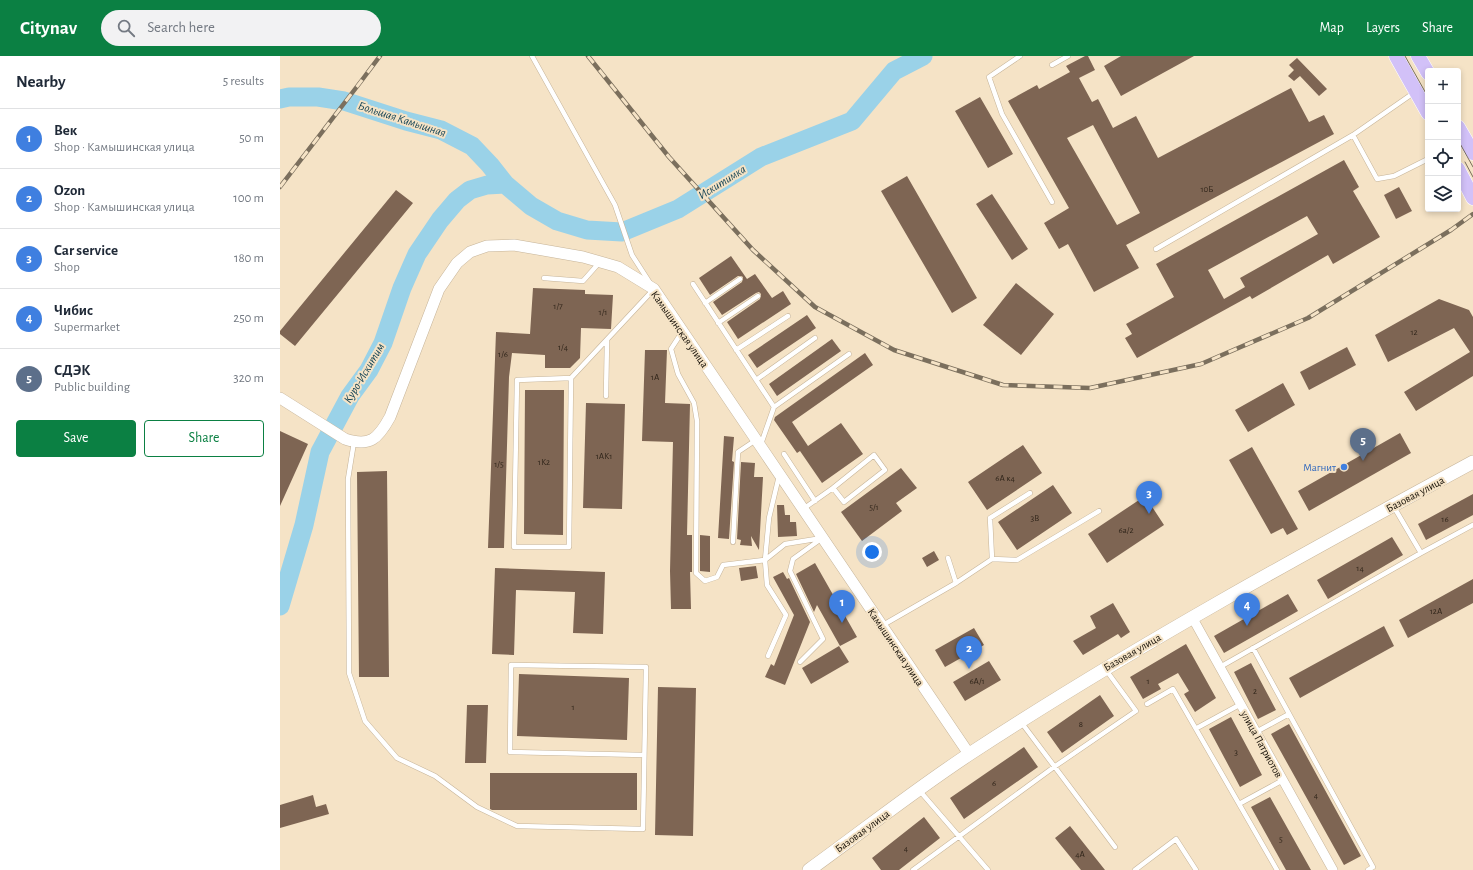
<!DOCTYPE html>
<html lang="en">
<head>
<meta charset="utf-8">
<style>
	:root { --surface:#fff; --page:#f2f2f3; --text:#1f2937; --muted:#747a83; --line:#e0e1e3; --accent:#0b8043 }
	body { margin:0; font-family:"Alegreya Sans",sans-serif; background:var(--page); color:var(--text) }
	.controls { position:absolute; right:12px; top:12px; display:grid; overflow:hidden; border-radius:4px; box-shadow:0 2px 6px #0003 }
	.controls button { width:36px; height:36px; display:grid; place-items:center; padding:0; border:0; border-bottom:1px solid var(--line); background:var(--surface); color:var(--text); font:20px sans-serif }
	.you { position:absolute; left:592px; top:496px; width:14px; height:14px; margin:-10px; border:3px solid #fff; border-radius:50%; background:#1a73e8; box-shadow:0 0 0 6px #1a73e833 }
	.badge { display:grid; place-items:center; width:26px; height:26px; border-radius:50%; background:var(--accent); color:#fff; font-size:13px; font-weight:700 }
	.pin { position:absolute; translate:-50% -33px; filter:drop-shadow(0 1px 2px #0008) }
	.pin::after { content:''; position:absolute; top:21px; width:14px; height:12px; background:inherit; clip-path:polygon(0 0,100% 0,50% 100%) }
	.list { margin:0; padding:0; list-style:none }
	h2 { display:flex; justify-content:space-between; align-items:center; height:52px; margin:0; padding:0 16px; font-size:17px }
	h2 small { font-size:13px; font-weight:400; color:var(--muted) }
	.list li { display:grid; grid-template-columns:26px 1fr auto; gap:12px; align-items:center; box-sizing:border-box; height:60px; padding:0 16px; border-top:1px solid var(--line) }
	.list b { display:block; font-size:15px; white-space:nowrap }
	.list p { margin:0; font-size:13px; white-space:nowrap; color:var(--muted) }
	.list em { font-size:13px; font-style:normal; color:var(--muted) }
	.actions { display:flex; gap:8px; padding:12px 16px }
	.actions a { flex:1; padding:9px 0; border:1px solid var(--accent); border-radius:4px; text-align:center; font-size:14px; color:var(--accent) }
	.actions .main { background:var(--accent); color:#fff }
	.icon { flex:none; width:22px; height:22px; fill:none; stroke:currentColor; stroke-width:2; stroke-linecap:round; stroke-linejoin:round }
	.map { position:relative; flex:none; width:1193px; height:814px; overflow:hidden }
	header { display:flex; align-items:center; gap:24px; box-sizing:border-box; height:56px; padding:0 20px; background:var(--accent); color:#fff }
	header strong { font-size:19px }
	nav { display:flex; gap:22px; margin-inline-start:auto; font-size:14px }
	.search { width:280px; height:36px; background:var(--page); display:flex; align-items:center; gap:10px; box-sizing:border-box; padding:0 14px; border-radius:22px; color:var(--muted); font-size:15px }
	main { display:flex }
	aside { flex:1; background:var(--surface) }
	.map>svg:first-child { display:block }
</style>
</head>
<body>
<header>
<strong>Citynav</strong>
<div class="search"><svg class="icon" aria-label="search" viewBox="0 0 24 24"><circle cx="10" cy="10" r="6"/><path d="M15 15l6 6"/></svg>Search here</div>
<nav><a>Map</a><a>Layers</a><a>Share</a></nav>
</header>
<main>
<aside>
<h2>Nearby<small>5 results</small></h2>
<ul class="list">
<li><span class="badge" style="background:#3f7fe0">1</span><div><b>Век</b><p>Shop · Камышинская улица</p></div><em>50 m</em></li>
<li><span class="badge" style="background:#3f7fe0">2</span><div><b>Ozon</b><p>Shop · Камышинская улица</p></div><em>100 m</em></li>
<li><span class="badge" style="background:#3f7fe0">3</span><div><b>Car service</b><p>Shop</p></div><em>180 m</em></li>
<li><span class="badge" style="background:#3f7fe0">4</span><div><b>Чибис</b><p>Supermarket</p></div><em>250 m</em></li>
<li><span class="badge" style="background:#5c6f8a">5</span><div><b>СДЭК</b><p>Public building</p></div><em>320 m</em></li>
</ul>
<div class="actions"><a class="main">Save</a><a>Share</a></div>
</aside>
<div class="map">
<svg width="1193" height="814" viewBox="0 0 1193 814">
	<rect width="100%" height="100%" fill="#f5e3c6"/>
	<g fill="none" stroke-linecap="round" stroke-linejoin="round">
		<path stroke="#9ad2e8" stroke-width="19" d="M0,43L9,41H38L64,45L126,65L161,74L192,90L210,109L225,128L251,150L277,165L307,174L342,176L398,153L481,101L572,65L614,15L643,0
			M0,550L24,469L40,396L70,340L89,314L103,287L122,232L137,198L160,164L177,144L190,134L207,129L225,128"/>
	</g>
	<path fill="#7e6553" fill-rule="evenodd" d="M805,0H808L815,14L799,22L812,46L818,43L833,72L856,60L878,102L1011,32L1029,66L1044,59L1054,78L846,189L859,212L814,236L788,188L779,193L764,167L789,152L728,45L757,29L759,33L790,16L786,10ZM813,69L860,157L837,169L787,82Z
		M841,0H914L841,40L824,10Z
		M1017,2L1047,33L1039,40L1020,20L1014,25L1008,20L1014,14L1009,9Z
		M700,41L733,98L708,112L675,55Z
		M1064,104L1079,131L1073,135L1100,181L1053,208L1048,199L972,243L970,240L857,302L845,282L852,278L846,268L894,241L876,208ZM1027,160L1038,178L960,222L965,231L944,243L928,214Z
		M627,120L697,242L672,257L601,135Z
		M1119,131L1132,155L1116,163L1104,139Z
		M116,134L133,147L15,290L0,278V275Z
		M712,138L748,193L732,204L696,148Z
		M451,200L467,223L475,218L492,242L503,235L511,248L458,283L447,266L480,243L481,238L479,236L476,237L442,259L433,246L462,226L463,221L461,220H458L430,239L419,222Z
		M736,227L774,258L741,299L703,269Z
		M253,232L305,234V238L333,239L331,273L301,272L300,302L290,312H265V299L232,297L229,321L224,492H208L216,276L250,278Z
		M1159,243L1189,254L1193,261V320L1136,355L1124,336L1190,296L1174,272L1108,306L1095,279Z
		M527,259L536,272L477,312L468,299Z
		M552,283L561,295L497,340L489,328Z
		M1067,291L1076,309L1029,334L1020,316Z
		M365,294H387L385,347L410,348L407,479H412V516H410L411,553H391L390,515L393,386L362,385Z
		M585,297L593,309L512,366L528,390L561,367L583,398L542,427L520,395L517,397L494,364L495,361Z
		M1003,327L1015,349L968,376L955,354Z
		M245,334H284L283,479L244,478Z
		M306,347L345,348L342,453L303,452Z
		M0,375L28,388L0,450Z
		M1120,377L1131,397L1029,455L1018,435Z
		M444,380L454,381L452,405L454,406L449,483L438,482Z
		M743,389L762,417L707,454L688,426Z
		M972,391L1018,473L1007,479L1003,472L991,478L949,404Z
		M461,406L475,407L474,421H483L479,494L471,480L472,490L460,489L461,484L457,483Z
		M621,412L637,432L616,447L622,455L582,485L561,456Z
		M107,415L109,621H79L77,416Z
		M773,429L792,457L737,494L718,466Z
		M1193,438V459L1146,484L1138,468Z
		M865,440L884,469L827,507L808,478Z
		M497,449H504L505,459H510V466H516L517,480L498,481Z
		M420,479L430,480V516L420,515Z
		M1112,481L1123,499L1048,543L1037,524Z
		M654,495L659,504L647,511L642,502Z
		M535,507L577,581L560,590L537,549L534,556L516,518Z
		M476,510L478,522L461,525L459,512Z
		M215,512L325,516L323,578L293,577L295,536L236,534L234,599L212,598Z
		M503,516L507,523L509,522L530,566L505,629L485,621L491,608L494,610L514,559L493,521Z
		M1193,523V547L1128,582L1119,564Z
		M1008,538L1018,555L944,597L934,580Z
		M833,547L850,576L841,582L838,578L803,599L793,585L816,572L810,560Z
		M1104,570L1114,590L1020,642L1009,622Z
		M694,572L704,589L665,611L655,594Z
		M906,588L936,642L915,656L904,638L909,635L898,617L878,628L881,633L863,643L850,621Z
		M559,590L569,606L531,628L522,612Z
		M709,605L721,624L685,645L673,626Z
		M971,607L996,654L978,663L954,616Z
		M239,618L349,622L347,684L237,680Z
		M378,631L416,632L413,780L375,779Z
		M820,639L834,660L782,697L767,676Z
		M187,649H208L206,707H185Z
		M951,661L982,719L960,731L929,673Z
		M1009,668L1081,800L1064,809L991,678Z
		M744,691L758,711L684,763L670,742Z
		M210,717H357V754H212L210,753Z
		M33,739L36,751L46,748L49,758L0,772V749Z
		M990,741L1031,814H1006L971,751Z
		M644,761L660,782L619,814H601L592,802Z
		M790,770L825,814H801L775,782Z"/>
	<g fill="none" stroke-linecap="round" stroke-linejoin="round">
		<g stroke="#c6b499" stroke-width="5.5">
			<path id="service" d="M252,0L335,149L352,199L370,227
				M740,0L709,21L722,58L772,146
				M772,9L788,0
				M1135,36L1073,79L1097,123L1114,120L1148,103
				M876,193L1073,79
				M264,222L303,225L319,207
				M413,228L494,351L481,388
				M425,247L460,223
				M438,267L478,240
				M402,276L391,293L398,318L414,347L417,365L416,517L425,525L437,521L443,509L485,504L489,462L499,420
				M456,294L508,260
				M291,322L237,324L234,491H289L291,322L374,233
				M476,324L535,282
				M326,340L327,284
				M494,351L569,298
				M74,386L68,423L69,617L85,665L117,702L155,720L197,751L237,770L363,773L366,611L231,609L230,696L364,699
				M504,398L535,445
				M1114,451L1141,497
				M523,453L553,432L564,446L605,414L594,399L553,432
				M453,486L458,396L476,384
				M668,502L676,527
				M712,503L710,462L750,437
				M603,569L676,527L712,503L737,504L819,455
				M973,592L1093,811L1088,814
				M488,600L506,559L487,529L485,504L505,488L542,482
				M520,606L543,583L510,515L513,503L541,483
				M940,611L1141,497L1193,469
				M867,648L893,633L997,814
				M741,666L835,791
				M917,672L961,648
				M976,676L1009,658
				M639,734L708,814
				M959,748L1003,724
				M633,814L774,711L856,655L826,614
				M855,814L896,783L916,814"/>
		</g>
		<g stroke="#c6b499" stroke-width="10">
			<path id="minor" d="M912,561L1053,814"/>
		</g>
		<g stroke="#c6b499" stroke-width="12">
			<path id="tertiary" d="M0,342L65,383C90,391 98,383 110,361L159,233L177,207L190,196L207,190L234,189L303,201L338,211L374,233L689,698"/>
		</g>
		<g stroke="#c6b499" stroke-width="14">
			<path id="secondary" d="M529,814C583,775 636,733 691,697C853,591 1023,498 1193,406"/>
		</g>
		<g stroke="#fff" stroke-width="15">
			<path id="primary" d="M1116,0L1148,57
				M1138,0L1148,17
				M1178,71L1193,97
				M1178,113L1193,142"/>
		</g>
		<use href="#service" stroke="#fff" stroke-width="4.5"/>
		<use href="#minor" stroke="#fff" stroke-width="9"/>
		<use href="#tertiary" stroke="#fff" stroke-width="11"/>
		<use href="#secondary" stroke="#fff" stroke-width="13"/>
		<use href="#primary" stroke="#d2c1f8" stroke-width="14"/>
		<path stroke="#7b6f5d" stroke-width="1" d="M1125,0L1148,41
			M1178,84L1193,111
			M1185,106L1193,121"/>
		<g stroke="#7b6f5d" stroke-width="4.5">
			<path id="rail" d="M308,0L389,101L473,194L535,251L614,294L723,329L810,332L921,308L1028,262L1171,174L1193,158
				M0,131L82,24L100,0"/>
		</g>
		<use href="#rail" stroke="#f5e3c6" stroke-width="3" stroke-dasharray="9" stroke-linecap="butt"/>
	</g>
	<circle fill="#3f7fe0" stroke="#f5e3c6" stroke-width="1.5" cx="1064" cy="411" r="4"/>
	<g text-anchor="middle" stroke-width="4" stroke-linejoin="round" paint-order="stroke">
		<g font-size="9" fill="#30251a">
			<text x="927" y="136">10Б</text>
			<text x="278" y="253">1/7</text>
			<text x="323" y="259">1/1</text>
			<text x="1134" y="279">12</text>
			<text x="283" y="294">1/4</text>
			<text x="223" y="301">1/6</text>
			<text x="375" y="324">1А</text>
			<text x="324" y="403">1АК1</text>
			<text x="264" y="409">1К2</text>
			<text x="219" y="411">1/5</text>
			<text x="725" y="425">6А к4</text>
			<text x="594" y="454">5/1</text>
			<text x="755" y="465">3В</text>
			<text x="1165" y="466">16</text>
			<text x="846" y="477">6а/2</text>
			<text x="1080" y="515">14</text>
			<text x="1156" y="558">12А</text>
			<text x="697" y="628">6А/1</text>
			<text x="868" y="628">1</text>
			<text x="975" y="638">2</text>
			<text x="293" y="654">1</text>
			<text x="801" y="671">8</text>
			<text x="956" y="699">3</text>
			<text x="714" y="730">6</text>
			<text x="1036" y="742">4</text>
			<text x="1001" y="786">5</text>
			<text x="626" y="795">4</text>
			<text x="800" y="801">4А</text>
		</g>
		<g font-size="11" fill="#161007" stroke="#f5e3c6">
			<text transform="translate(400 273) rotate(55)" y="4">Камышинская улица</text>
			<text transform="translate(1135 438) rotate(-28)" y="4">Базовая улица</text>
			<text transform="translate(616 591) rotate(56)" y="4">Камышинская улица</text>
			<text transform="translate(852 596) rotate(-30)" y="4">Базовая улица</text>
			<text transform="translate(982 688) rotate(61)" y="4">улица Патриотов</text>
			<text transform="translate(582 775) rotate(-36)" y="4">Базовая улица</text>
		</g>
		<g font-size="11" fill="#366cbe" stroke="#f5e3c6" text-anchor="end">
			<text x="1056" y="415">Магнит</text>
		</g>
		<g font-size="12" font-style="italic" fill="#154455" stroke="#f5e3c6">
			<text transform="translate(122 63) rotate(18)" y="4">Большая Камышная</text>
			<text transform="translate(442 126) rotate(-32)" y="4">Искитимка</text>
			<text transform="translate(84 317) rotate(-59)" y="4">Куро-Искитим</text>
		</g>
	</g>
</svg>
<div class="controls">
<button>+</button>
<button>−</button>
<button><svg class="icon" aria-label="locate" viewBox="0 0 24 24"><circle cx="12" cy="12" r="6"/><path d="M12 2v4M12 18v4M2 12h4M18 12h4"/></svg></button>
<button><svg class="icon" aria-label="layers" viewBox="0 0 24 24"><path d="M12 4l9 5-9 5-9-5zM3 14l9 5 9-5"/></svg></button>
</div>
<div class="you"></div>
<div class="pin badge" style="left:562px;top:567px;background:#3f7fe0">1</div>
<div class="pin badge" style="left:689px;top:613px;background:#3f7fe0">2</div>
<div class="pin badge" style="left:869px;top:458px;background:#3f7fe0">3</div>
<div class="pin badge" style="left:967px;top:570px;background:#3f7fe0">4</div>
<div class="pin badge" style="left:1083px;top:405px;background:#5c6f8a">5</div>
</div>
</main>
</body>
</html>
